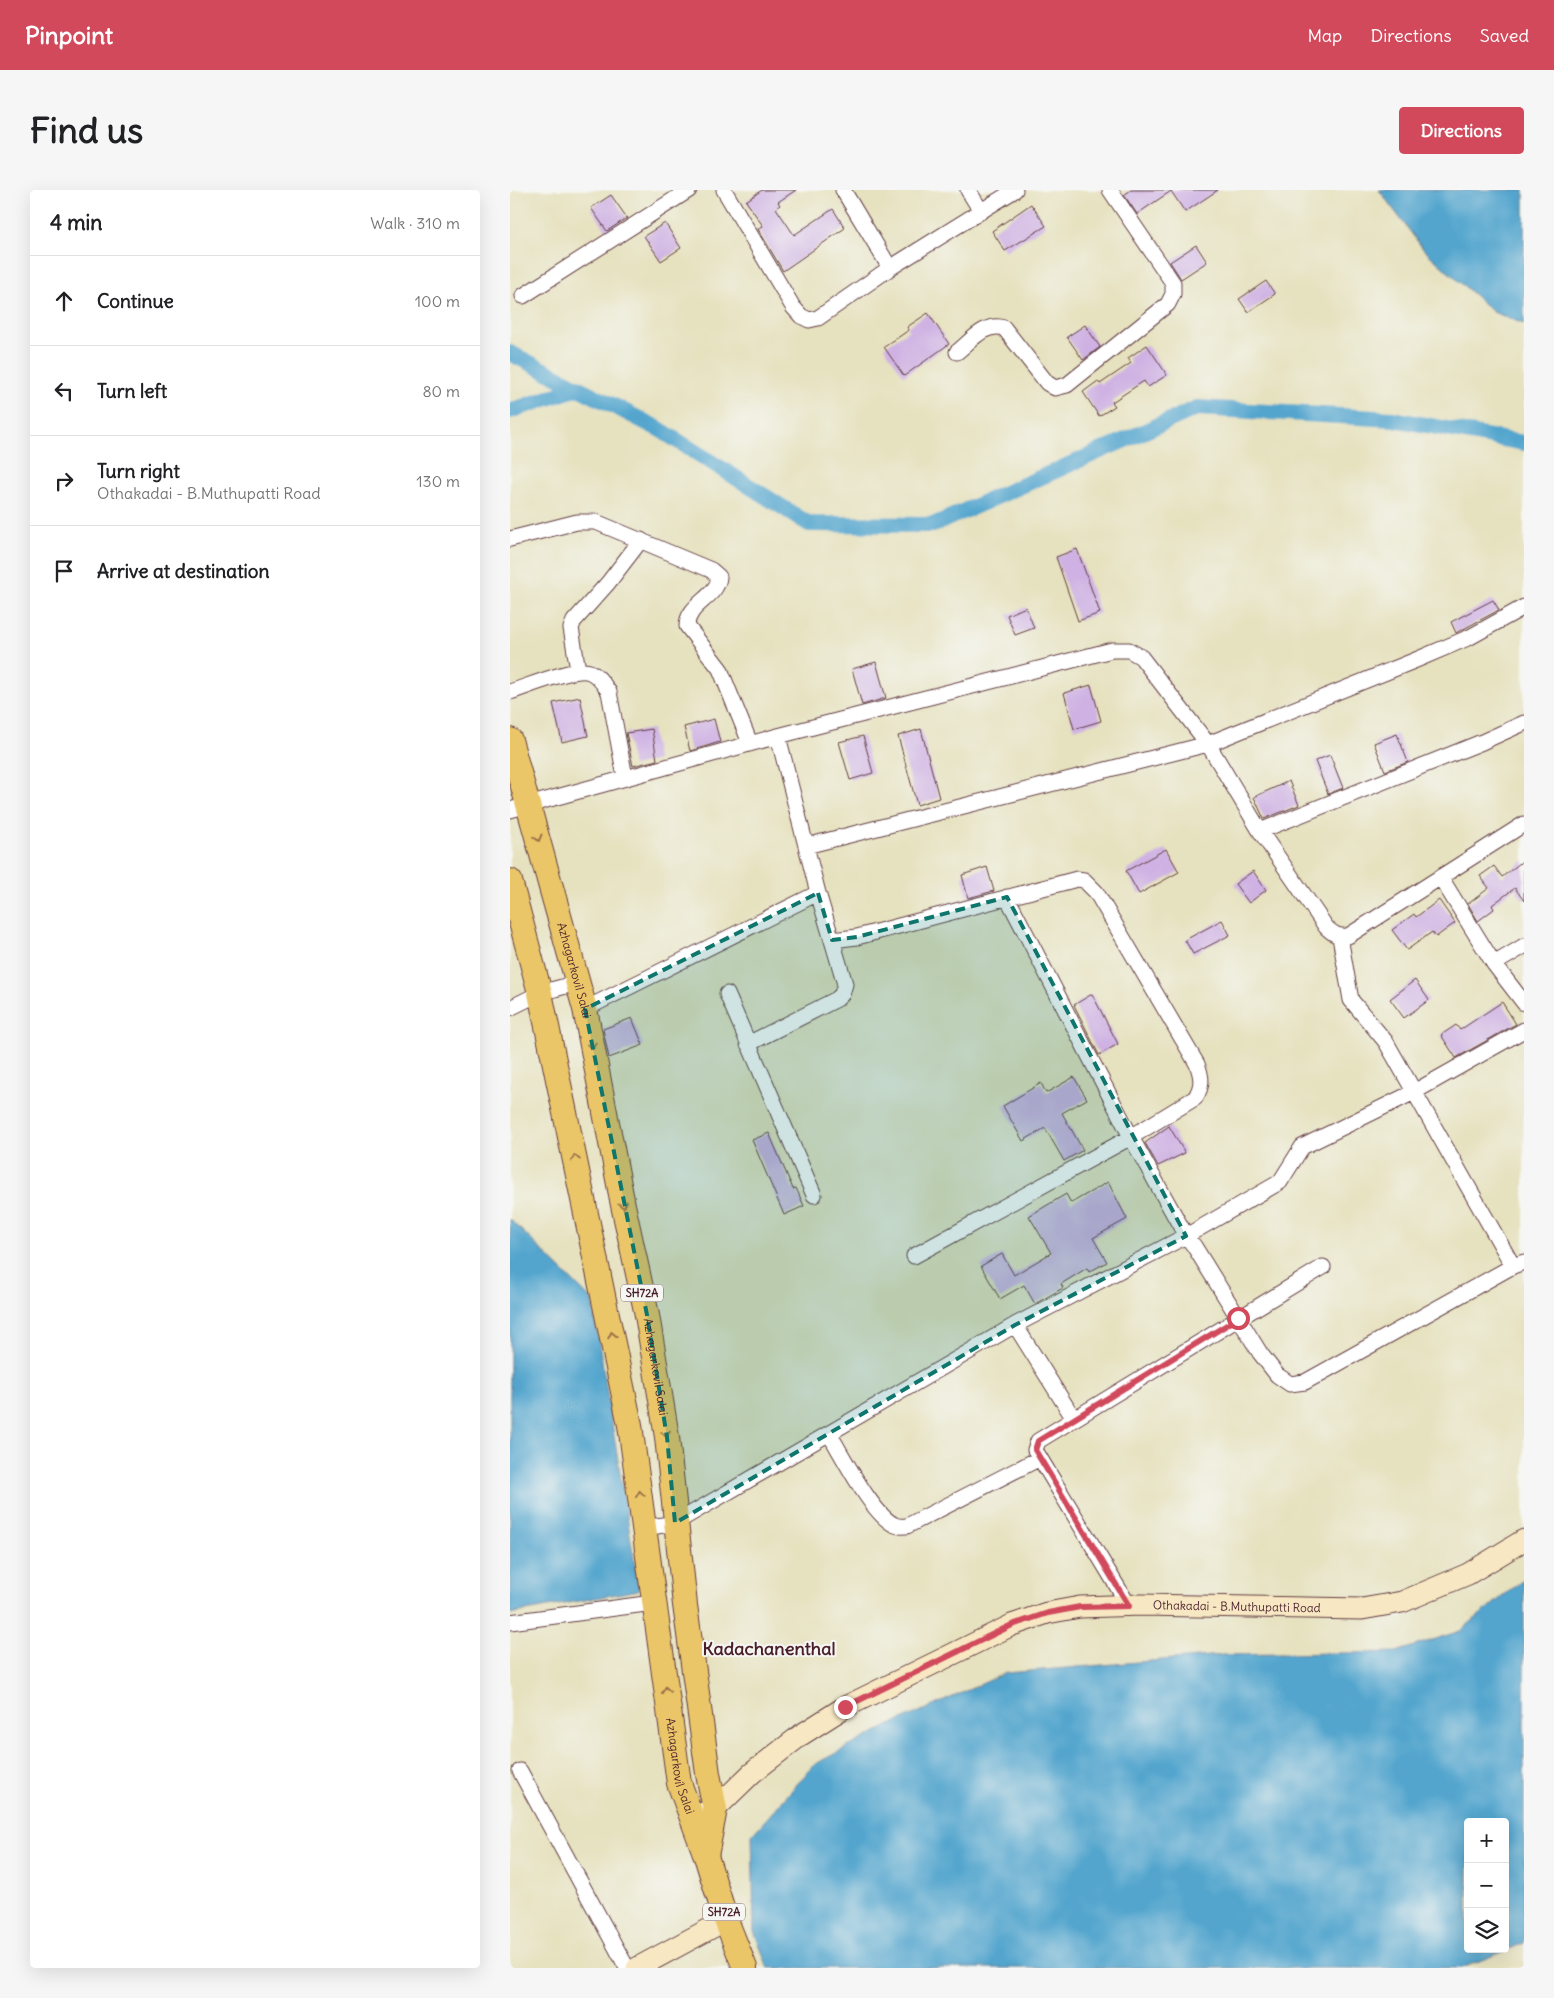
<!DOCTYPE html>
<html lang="en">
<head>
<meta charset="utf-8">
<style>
	:root { --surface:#fff; --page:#f6f6f6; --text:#202124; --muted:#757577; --line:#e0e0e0; --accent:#d1495b }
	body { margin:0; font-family:Delius,sans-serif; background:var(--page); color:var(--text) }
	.controls { position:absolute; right:15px; bottom:15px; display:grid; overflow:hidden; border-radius:5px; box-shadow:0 5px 20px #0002 }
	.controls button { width:45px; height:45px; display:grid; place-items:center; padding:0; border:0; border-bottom:1px solid var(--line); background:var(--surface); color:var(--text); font:25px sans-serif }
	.stop { position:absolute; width:15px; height:15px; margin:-11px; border:4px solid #d1495b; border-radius:50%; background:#fff }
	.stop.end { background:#d1495b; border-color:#fff; box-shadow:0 1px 5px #0008 }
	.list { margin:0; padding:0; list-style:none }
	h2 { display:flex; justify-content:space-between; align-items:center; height:65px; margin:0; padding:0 20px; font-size:21px }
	h2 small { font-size:16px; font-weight:400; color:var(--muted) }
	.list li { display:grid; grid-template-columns:32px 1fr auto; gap:15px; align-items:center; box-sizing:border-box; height:90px; padding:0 20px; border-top:1px solid var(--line) }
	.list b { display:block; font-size:19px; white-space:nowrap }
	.list p { margin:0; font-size:16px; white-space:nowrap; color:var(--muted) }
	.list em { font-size:16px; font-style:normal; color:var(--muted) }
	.icon { flex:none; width:28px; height:28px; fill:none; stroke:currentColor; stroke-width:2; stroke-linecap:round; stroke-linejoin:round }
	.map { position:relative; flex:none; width:1014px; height:1778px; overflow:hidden; border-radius:5px }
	header { display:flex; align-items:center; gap:30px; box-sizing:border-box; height:70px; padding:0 25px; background:var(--accent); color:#fff }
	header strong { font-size:24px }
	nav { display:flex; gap:28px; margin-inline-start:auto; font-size:18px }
	.intro { display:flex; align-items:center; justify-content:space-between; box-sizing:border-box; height:120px; padding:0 30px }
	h1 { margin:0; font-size:35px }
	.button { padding:12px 22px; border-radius:5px; background:var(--accent); color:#fff; font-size:18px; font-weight:700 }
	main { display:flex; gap:30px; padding:0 30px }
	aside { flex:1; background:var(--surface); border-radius:5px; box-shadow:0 5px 20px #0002 }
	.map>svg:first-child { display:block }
</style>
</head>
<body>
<header>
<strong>Pinpoint</strong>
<nav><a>Map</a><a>Directions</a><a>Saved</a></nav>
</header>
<div class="intro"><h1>Find us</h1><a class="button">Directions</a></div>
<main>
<aside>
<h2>4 min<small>Walk · 310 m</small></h2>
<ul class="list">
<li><svg class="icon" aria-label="ahead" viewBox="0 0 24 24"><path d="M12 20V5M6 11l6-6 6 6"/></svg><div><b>Continue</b></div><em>100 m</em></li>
<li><svg class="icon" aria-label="left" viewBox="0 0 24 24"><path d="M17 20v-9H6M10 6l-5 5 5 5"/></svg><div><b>Turn left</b></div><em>80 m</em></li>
<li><svg class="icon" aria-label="right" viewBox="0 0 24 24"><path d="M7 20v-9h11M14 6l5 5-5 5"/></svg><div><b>Turn right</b><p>Othakadai - B.Muthupatti Road</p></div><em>130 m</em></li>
<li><svg class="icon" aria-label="arrive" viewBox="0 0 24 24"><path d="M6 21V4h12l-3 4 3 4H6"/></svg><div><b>Arrive at destination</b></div></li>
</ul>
</aside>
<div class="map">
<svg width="1014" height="1778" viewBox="0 0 1014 1778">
	<rect width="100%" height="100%" fill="#f6f6f2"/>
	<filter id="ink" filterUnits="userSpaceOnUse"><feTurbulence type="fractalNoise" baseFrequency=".02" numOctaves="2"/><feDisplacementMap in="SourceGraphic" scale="10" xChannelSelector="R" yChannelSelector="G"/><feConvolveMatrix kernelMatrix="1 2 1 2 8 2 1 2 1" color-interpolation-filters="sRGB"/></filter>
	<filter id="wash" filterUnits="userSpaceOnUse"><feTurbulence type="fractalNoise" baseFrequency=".0096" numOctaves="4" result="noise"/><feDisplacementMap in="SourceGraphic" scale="20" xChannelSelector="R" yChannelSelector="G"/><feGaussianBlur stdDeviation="1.12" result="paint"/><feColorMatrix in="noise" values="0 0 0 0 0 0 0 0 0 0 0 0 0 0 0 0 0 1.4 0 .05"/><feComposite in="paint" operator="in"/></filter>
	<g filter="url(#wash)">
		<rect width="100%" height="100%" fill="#e6e1be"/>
		<path fill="#53a5ce" stroke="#4e627c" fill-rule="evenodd" d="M869,0H1014V134L983,122L914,60Z
			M0,1029L82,1110L129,1400L0,1424Z
			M1014,1389V1753L952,1778H258L244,1741L242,1645L305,1574L378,1536L496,1483L712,1465L886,1462L950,1441ZM958,1632H995V1759H958Z"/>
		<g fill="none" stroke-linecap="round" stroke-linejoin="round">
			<path stroke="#53a5ce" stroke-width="16" d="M0,163L149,239L299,334L423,335L687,218L883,229L1014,253
				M0,221L68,198"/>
		</g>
		<g id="blocks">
			<path fill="#cfb2e3" d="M252,0H286L268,12L270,15L266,18L284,45L323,19L335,38L273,81L248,39L253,36L236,11Z
				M621,0H708L675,22L661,1L627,24L614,5Z
				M101,5L117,28L97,41L81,18Z
				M521,14L536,36L495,61L482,41Z
				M155,33L171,58L151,71L134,46Z
				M686,55L697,72L671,89L660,72Z
				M756,91L765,104L738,122L729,109Z
				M418,123L439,154L394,186L374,157L399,140L397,137Z
				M575,135L590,157L573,170L557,147Z
				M637,155L657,185L638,197L634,191L602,212L605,216L589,226L573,202L588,191L590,194L621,173L618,168Z
				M567,359L590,423L568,431L546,367Z
				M983,410L989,420L946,443L941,432Z
				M516,417L524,438L505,445L497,425Z
				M366,472L376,508L352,515L342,479Z
				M581,495L591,531L564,539L554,503Z
				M70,507L78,546L52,552L43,513Z
				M204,529L210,552L180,561L174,537Z
				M142,539L147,570L123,576L116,543Z
				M411,539L429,608L407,615L388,546Z
				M887,544L898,572L875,581L864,553Z
				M353,546L363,583L340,590L329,552Z
				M820,565L833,598L818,604L805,571Z
				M779,591L789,615L754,629L744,607Z
				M656,659L669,682L629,704L616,681Z
				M1014,670V711L1005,698L982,715L984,719L968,731L958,714L979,698L970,686L984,676L992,687Z
				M477,677L484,701L458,708L452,685Z
				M743,681L756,700L739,713L725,694Z
				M929,710L945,733L926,747L922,742L897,760L882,740L904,724L906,727Z
				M712,730L720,745L683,764L675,750Z
				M905,790L919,810L894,828L880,809Z
				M582,804L608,854L589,865L564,815Z
				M992,812L1006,834L946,868L931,845L946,835L950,840Z
				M122,828L133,855L99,868L93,839Z
				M564,887L577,909L552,923L573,960L554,971L535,938L513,951L493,916L531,893L536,903Z
				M659,936L675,963L648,976L635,953Z
				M259,943L283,999L286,998L294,1016L274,1025L242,950Z
				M598,992L617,1029L583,1048L597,1072L579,1082L577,1078L551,1094L553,1098L525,1114L514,1095L490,1109L471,1076L492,1064L504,1085L541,1063L519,1026L556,1004L561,1013Z"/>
		</g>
	</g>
	<g filter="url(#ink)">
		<use href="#blocks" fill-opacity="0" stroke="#613c41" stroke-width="1"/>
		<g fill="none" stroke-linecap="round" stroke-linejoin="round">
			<g stroke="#613c41" stroke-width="17">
				<path id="street" d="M214,0L283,117L291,126L299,130L308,128L380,78L505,0
					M333,0L380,78
					M458,0L471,21
					M13,106L179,0
					M447,162C461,151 475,132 494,138L537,193L545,198L557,195L658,114L663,104V93L600,0
					M0,349L67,332H86L201,380L209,387C207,408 177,414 177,436L210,479L240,553
					M68,480L61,438L64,431L98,393L131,350
					M0,502C16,497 66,476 80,482C89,486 94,495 99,502L115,587
					M0,620L268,546L602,460H619L631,467L698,554L750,641L816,737C823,744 828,747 838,746L1014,634
					M750,641L972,552L1014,533
					M296,656L698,554L906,470L960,447L1014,417
					M931,688L984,774L1014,813
					M497,707L621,947L676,1046L684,1056L750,1163L767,1185L780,1194L795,1192L1003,1076L1014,1072
					M830,747L841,810L876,852L1003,1076
					M322,750L347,747L567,689L574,690L586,702L687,874C692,887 693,896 685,908L621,947L404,1066
					M984,774L1014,756
					M217,804L304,1005
					M0,818L30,803L67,793
					M75,819L308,703
					M238,854L327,809L332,804L335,794L308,703L268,546
					M505,1135L564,1229
					M320,1245C333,1266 363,1326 385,1335C389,1337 393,1336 397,1336L530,1268
					M135,1338L165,1333L505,1135L676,1046L770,992L792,957L904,902L1014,840
					M619,1416L525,1260L528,1251L813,1077
					M0,1432L143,1413
					M10,1581L117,1778"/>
			</g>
			<g stroke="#613c41" stroke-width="23">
				<g id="secondary">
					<path id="s1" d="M191,1624L205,1619L242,1583L291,1545L335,1517L502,1435L537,1423L570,1417L631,1415L852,1419L892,1412L958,1384L1014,1350"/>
					<path d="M127,1778L216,1730"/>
				</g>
			</g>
			<g stroke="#613c41" stroke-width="26">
				<g id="primary">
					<path id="s2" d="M0,550L75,819L113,1015L137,1125L157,1247L175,1415L198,1584L205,1619L196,1666"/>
					<path id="s3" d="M0,691L30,803L120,1235L169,1593L196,1666L216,1730L235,1778"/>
				</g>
			</g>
			<use href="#street" stroke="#fff" stroke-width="15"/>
			<use href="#secondary" stroke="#f7e8c3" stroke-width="21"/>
			<use href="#primary" stroke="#ebc669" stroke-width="24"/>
		</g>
		<defs><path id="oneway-chevron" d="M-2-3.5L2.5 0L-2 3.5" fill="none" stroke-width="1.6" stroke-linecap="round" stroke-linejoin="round" transform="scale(1.25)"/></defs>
		<g stroke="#9a724a">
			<use href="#oneway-chevron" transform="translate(28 648) rotate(75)"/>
			<use href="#oneway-chevron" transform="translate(82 856) rotate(79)"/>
			<use href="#oneway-chevron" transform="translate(65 968) rotate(-102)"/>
			<use href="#oneway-chevron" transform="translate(113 1015) rotate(78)"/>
			<use href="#oneway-chevron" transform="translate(102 1145) rotate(-102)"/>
			<use href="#oneway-chevron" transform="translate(156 1244) rotate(82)"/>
			<use href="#oneway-chevron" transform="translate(130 1304) rotate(-98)"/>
			<use href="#oneway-chevron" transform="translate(156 1500) rotate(-98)"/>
		</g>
	</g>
	<g fill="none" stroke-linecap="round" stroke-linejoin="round" filter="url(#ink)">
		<path stroke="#d1495b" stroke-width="6" d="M335,1517L502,1435L538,1423L570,1417L619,1416L525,1260L528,1251L728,1128"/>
	</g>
	<path fill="#0f766e" fill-opacity="0.2" stroke="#0f766e" stroke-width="4" stroke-dasharray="10 6" stroke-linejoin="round" d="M308,703L322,750L347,747L497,707L676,1046L505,1135L165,1333L157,1247L137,1125L75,819Z"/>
	<g text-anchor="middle" stroke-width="4" stroke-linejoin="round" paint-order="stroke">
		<g fill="#f6f6f2" stroke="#7e6067" stroke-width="1">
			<rect x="111" y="1094.5" width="42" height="17" rx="4"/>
			<rect x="193" y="1713.5" width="42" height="17" rx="4"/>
		</g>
		<g font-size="11" font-weight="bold" fill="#4a1f2b">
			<text x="132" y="1107">SH72A</text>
			<text x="214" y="1726">SH72A</text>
		</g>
		<g font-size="12" fill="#4a1f2b" stroke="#f6f6f2">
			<text dy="4" stroke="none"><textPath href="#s2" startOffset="239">Azhagarkovil Salai</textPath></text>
			<text dy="4" stroke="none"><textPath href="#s2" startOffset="644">Azhagarkovil Salai</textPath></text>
			<text dy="4" stroke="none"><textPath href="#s1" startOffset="594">Othakadai - B.Muthupatti Road</textPath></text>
			<text dy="4" stroke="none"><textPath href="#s3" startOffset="902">Azhagarkovil Salai</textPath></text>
		</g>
		<g font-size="18" font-weight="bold" fill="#4a1f2b" stroke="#f6f6f2">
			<text x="259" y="1465">Kadachanenthal</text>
		</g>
	</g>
</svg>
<div class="controls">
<button>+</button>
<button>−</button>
<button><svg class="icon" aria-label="layers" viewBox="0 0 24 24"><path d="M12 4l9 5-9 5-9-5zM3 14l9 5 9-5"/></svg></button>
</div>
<div class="stop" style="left:728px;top:1128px"></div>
<div class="stop end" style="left:335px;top:1517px"></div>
</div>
</main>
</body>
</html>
